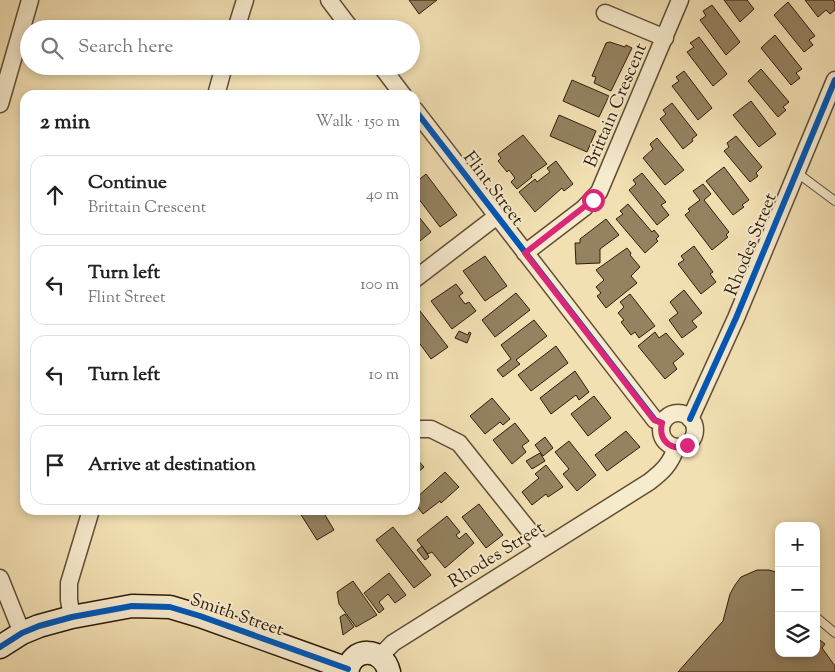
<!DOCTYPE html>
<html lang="en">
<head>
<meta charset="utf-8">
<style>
	:root { --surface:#fff; --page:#f2f2f2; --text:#222; --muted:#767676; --line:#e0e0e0 }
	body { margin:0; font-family:"Sorts Mill Goudy",serif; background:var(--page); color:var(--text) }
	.controls { position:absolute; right:15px; bottom:15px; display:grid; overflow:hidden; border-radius:10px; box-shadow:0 2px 8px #0003 }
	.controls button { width:45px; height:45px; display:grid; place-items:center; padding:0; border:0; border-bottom:1px solid var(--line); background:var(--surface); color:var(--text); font:25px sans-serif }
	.stop { position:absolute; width:15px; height:15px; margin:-11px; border:4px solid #db2777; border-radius:50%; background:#fff }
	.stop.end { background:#db2777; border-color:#fff; box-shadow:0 1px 5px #0008 }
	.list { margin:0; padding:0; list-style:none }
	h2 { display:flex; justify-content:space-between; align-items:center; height:65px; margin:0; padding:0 20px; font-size:21px }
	h2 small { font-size:16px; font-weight:400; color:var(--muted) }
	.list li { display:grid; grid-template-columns:32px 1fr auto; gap:15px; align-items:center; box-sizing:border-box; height:80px; margin:0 10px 10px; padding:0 10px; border:1px solid var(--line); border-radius:15px }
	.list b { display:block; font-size:19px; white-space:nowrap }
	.list p { margin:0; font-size:16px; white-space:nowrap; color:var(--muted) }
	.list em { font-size:16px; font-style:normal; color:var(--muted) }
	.icon { flex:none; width:28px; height:28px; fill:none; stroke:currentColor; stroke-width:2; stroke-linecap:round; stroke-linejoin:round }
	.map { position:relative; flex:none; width:835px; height:672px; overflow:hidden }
	.search { position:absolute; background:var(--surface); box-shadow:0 2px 8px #0003; left:20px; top:20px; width:400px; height:55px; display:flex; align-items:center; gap:12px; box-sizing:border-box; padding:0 18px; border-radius:28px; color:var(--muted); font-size:19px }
	.panel { position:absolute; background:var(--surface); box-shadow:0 2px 8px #0003; left:20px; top:90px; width:400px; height:425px; border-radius:15px }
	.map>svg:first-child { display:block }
</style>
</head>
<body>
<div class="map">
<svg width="835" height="672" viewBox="0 0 835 672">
	<rect width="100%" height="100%" fill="#f2e0b3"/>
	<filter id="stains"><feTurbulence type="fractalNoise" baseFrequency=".004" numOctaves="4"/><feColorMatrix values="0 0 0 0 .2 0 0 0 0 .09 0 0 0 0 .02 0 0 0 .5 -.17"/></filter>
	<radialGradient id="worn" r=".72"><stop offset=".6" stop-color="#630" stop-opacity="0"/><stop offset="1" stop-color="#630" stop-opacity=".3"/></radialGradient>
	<path fill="#948261" stroke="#2f1d09" d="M409,0H437L419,14Z
		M724,0H747L754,9L740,22Z
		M805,0H833L835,2V10L830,14L826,10L818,17Z
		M788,2L815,36L809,40L813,45L804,52L774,15Z
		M712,5L740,42L726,55L700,20L706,16L703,11Z
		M775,35L802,69L796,73L800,78L791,85L761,48Z
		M699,37L727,74L713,86L687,52L694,47L690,43Z
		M610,42L625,47L626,45L632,48L611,91L594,83L596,77L592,76L606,43Z
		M761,69L789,102L783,107L786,110L778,117L748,81Z
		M684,71L712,108L698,120L672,86L679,81L676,77Z
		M572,80L609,96L599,117L563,101Z
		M751,101L776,134L759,147L733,115Z
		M672,103L697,135L692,139L693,141L683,149L660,119L666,114L663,110Z
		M559,115L596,131L587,152L550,136Z
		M523,135L547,164L531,175L532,177L517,189L511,182L515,178L509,170L507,172L498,161L501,158L498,154Z
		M736,136L762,167L756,173L758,176L750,182L724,151L729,147L727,143Z
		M657,138L684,170L665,185L643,158L653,149L650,144Z
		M556,161L573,184L564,191L562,188L535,212L519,192L535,179L537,182L550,172L547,168Z
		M724,167L749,200L742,205L744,207L733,215L706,181Z
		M642,173L666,202L661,205L669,215L657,225L629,190L636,184L633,180Z
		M426,174L457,215L440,227L415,194V183Z
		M703,184L711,194L704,200L729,232L726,235L728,237L712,250L685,215L690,211L688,209L700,200L693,191Z
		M628,204L652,232L654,230L659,236L656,239L658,241L645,253L616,219L623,214L620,211Z
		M415,212L431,232L415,245Z
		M606,219L619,235L600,249V263L576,264L575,243H580V239Z
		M694,246L713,272L710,274L716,282L701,294L678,264L684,260L681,256Z
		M627,248L631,253L630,255L640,267L631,276L637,283L606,308L597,296L601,293L596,287L604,280L596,270Z
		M485,256L507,286L485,301L463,271Z
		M456,284L463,293L459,296L465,304L469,302L476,311L452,329L431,301Z
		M684,290L702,313L692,321L697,327L682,338L669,320L678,313L670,302Z
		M516,293L530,310L495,337L482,320Z
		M630,294L655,326L639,338L635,332L631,335L621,322L624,320L618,313L624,307L620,302Z
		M420,311L448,347L431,359L415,337V315Z
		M534,320L547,336L516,360L520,364L503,377L497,370L511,359L501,345Z
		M459,331L468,335L469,332L471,333L467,343L455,338Z
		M655,332L659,338L666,333L684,354L673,363L677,369L665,379L638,346Z
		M556,346L568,363L531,391L518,375Z
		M575,371L589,392L579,400L576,395L551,414L540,398Z
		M594,396L611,418L588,436L571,414Z
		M492,398L510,419L503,425L500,422L485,434L470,416Z
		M515,423L529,441L522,446L526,452L512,464L493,440Z
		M626,431L640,447L607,471L595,455Z
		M545,437L553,448L543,456L535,445Z
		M569,441L596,475L577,491L563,474L569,469L555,452Z
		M540,453L545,461L532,469L526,461Z
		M415,457L424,467L415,475Z
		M546,465L563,487L548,497L546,494L532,505L522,492L539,478L535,474Z
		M445,472L459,487L441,503L440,501L423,514L415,504V499Z
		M479,504L503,535L486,548L462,517Z
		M298,510H322L334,530L317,540Z
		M447,516L460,532L456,535L459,539L466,533L474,543L445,568L432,552L428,554L417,540Z
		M393,527L431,575L414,588L376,540Z
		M422,546L429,557L425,560L417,550Z
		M757,570H769L779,573V653H816V637L825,644L822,648L835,666V672H678L723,621L730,594L735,585L741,577Z
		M389,573L406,595L395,603L388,594L379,602L384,609L379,613L364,593Z
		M353,581L377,615L356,627L339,604L337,592Z
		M345,614L354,627L343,635L340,617Z"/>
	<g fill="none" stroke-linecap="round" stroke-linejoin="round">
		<g stroke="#604e34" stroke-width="10">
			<path id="lane" d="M796,172L835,201
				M816,617L835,633"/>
		</g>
		<g stroke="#604e34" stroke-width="19">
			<path id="street" d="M329,0L351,29
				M605,13L665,38
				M236,29L245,0
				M381,66L403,95
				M216,95L224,66
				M0,104L30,0
				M415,110L655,420L662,423
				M525,253L584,208L599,192L680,0
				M415,279L497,216
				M661 430a17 17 0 1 1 34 0a17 17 0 1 1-34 0Z
				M690,419L736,318L835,80
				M415,429H431L459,443L543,548
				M0,578L22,633
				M72,617L69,600V583L91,510
				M380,656L393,643L649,482C662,472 671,464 676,447"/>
		</g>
		<g stroke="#2f1d09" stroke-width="25">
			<path id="secondary" d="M0,647L22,633L39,626L72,617L132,606L170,607L200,616L348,669
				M347,672C352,646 383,647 389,672"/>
		</g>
		<use href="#lane" stroke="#f7ebce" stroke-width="8"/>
		<use href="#street" stroke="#f7ebce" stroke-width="16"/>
		<use href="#secondary" stroke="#f7ebce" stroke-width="22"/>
		<g stroke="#f7ebce" stroke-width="9">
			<path id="cycleway" d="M415,110L655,420L662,423
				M690,419L736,318L835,80
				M0,647L22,633L39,626L72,617L132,606L170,607L200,616L348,669"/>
		</g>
		<use href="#cycleway" stroke="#0057b8" stroke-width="6"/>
	</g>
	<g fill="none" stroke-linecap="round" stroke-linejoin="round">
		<path stroke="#db2777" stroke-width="6" d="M593,200L525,253L654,420L662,423C658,440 671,452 687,445"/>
	</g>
	<g text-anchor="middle" stroke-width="4" stroke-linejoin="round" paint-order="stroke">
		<g font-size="18" fill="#2f1d09" stroke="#f7ebce">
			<text transform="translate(615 105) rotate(-67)" y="6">Brittain Crescent</text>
			<text transform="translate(494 188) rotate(53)" y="6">Flint Street</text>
			<text transform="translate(750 244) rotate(-68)" y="6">Rhodes Street</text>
			<text transform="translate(496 554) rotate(-32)" y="6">Rhodes Street</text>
			<text transform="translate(237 614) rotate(19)" y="6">Smith Street</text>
		</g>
	</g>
	<rect width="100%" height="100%" filter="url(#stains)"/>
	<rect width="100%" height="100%" fill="url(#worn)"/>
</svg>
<div class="controls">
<button>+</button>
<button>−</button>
<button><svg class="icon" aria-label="layers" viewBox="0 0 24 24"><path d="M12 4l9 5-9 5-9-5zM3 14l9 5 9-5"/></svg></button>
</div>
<div class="stop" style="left:593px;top:200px"></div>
<div class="stop end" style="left:687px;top:445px"></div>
<div class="search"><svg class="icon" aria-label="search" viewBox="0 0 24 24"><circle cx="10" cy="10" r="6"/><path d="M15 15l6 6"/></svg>Search here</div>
<section class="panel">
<h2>2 min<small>Walk · 150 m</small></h2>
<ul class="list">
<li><svg class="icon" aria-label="ahead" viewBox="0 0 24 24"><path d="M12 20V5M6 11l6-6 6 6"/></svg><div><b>Continue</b><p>Brittain Crescent</p></div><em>40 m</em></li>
<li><svg class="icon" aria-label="left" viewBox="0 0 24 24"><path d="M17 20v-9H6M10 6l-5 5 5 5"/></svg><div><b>Turn left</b><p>Flint Street</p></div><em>100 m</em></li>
<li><svg class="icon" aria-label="left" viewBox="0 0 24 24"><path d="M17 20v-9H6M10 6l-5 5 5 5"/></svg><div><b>Turn left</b></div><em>10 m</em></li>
<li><svg class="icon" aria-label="arrive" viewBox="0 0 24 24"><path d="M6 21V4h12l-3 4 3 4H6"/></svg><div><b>Arrive at destination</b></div></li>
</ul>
</section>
</div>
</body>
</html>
